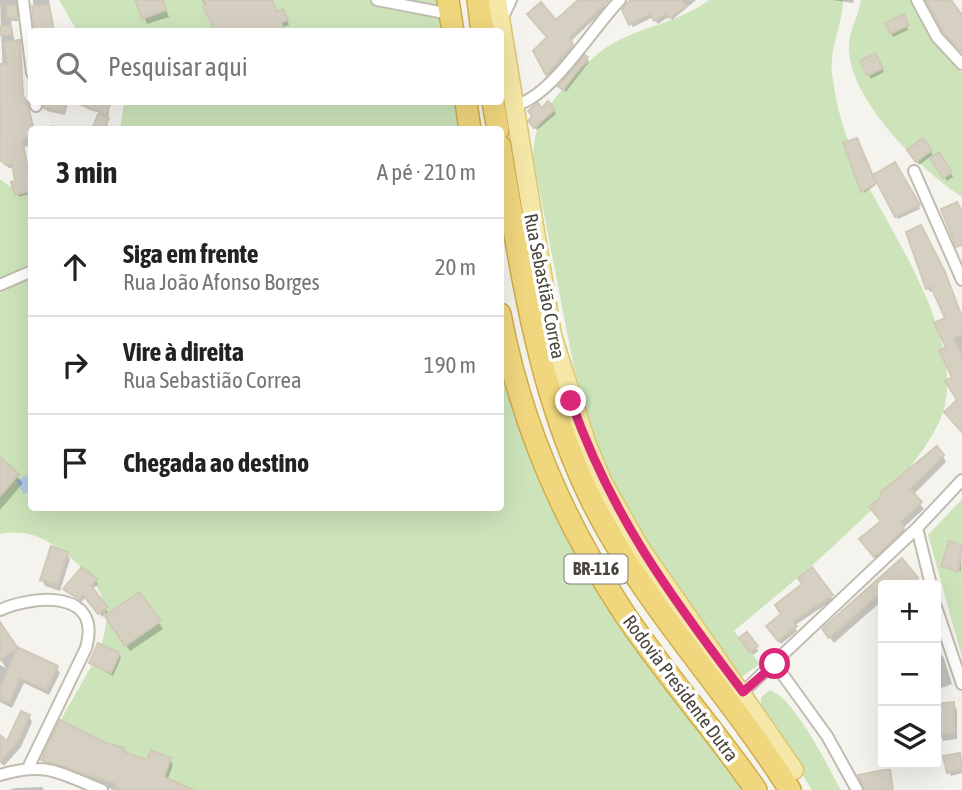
<!DOCTYPE html>
<html lang="pt">
<head>
<meta charset="utf-8">
<style>
	:root { --surface:#fff; --page:#f6f6f6; --text:#222; --muted:#767676; --line:#e0e0e0 }
	body { margin:0; font-family:"Asap Condensed",sans-serif; background:var(--page); color:var(--text) }
	.controls { position:absolute; right:21px; bottom:21px; display:grid; overflow:hidden; border-radius:7px; box-shadow:0 7px 28px #0002 }
	.controls button { width:63px; height:63px; display:grid; place-items:center; padding:0; border:0; border-bottom:2px solid var(--line); background:var(--surface); color:var(--text); font:35px sans-serif }
	.stop { position:absolute; width:21px; height:21px; margin:-16px; border:5px solid #db2777; border-radius:50%; background:#fff }
	.stop.end { background:#db2777; border-color:#fff; box-shadow:0 2px 7px #0008 }
	.list { margin:0; padding:0; list-style:none }
	h2 { display:flex; justify-content:space-between; align-items:center; height:91px; margin:0; padding:0 28px; font-size:30px }
	h2 small { font-size:23px; font-weight:400; color:var(--muted) }
	.list li { display:grid; grid-template-columns:46px 1fr auto; gap:21px; align-items:center; box-sizing:border-box; height:98px; padding:0 28px; border-top:2px solid var(--line) }
	.list b { display:block; font-size:26px; white-space:nowrap }
	.list p { margin:0; font-size:23px; white-space:nowrap; color:var(--muted) }
	.list em { font-size:23px; font-style:normal; color:var(--muted) }
	.icon { flex:none; width:38px; height:38px; fill:none; stroke:currentColor; stroke-width:2; stroke-linecap:round; stroke-linejoin:round }
	.map { position:relative; flex:none; width:962px; height:790px; overflow:hidden }
	.search { position:absolute; background:var(--surface); box-shadow:0 7px 28px #0002; left:28px; top:28px; width:476px; height:77px; display:flex; align-items:center; gap:18px; box-sizing:border-box; padding:0 24px; border-radius:7px; color:var(--muted); font-size:26px }
	.panel { position:absolute; background:var(--surface); box-shadow:0 7px 28px #0002; left:28px; top:126px; width:476px; height:385px; border-radius:7px }
	.map>svg:first-child { display:block }
</style>
</head>
<body>
<div class="map">
<svg width="962" height="790" viewBox="0 0 962 790">
	<rect width="100%" height="100%" fill="#f5f3ed"/>
	<path fill="#cde4bb" d="M59,0H440L445,31H77Z
		M709,0H843C843,24 829,48 832,73C841,148 871,189 905,253C927,296 953,350 946,400C935,470 790,584 734,631L760,664L737,680L694,623L614,488L600,453L574,368L533,158C534,143 535,129 543,116C557,92 594,51 619,40C652,24 678,22 709,0Z
		M861,0H911L930,37L962,73V197C921,170 853,103 849,52C847,34 858,18 861,0Z
		M124,102H457L461,130H120Z
		M0,179L9,186L32,195L31,263L0,280Z
		M31,278L32,508H500L501,344L551,504L587,578L625,634L706,728L751,790H168L60,722C95,654 141,613 65,553C43,537 27,529 0,534V293Z
		M962,499V657L928,535Z
		M770,690C796,700 827,765 841,790H812L761,708V697Z"/>
	<path fill="#b1ccea" d="M29,474L31,490L24,494L16,481Z"/>
	<path fill="#0003" d="M0,0H18V21H11L32,140V145L24,147L32,193L19,197L15,167L9,168L0,160V80H3Z
		M33,0H49L55,32H36Z
		M137,0H162L169,17L147,24Z
		M202,0H271L277,14L285,16L289,25L283,27L284,32H218Z
		M580,0H600L606,8L570,42L574,50L549,77L535,51L549,38L556,23Z
		M635,0H696L672,20L670,16L658,24L653,17L633,27L624,10Z
		M832,0H854L853,3Z
		M905,20L908,30L893,37L887,24Z
		M875,55L884,72L871,79L862,62Z
		M587,58L589,62L566,92L560,86Z
		M45,102H68L65,115L47,111Z
		M88,102H110L107,130H95L100,113L87,109Z
		M542,110H554L556,114L537,130L533,126Z
		M54,125L57,130H48L47,127Z
		M856,140L876,185L864,193L852,168L855,166Z
		M930,151L934,157L938,154L953,177L947,181L931,156L919,165L912,155Z
		M875,175L912,192L920,209L898,219Z
		M921,227L962,316V431L960,400L948,348L947,319L934,290L930,292L928,289L908,233Z
		M943,456L946,462L913,495L924,509L903,528L906,536L879,562L865,546L882,523L871,508Z
		M0,459L23,483L0,510Z
		M960,547L961,571L944,565Z
		M66,553L70,559L60,591L45,586L42,579Z
		M902,561L920,585H883V600L834,643L828,635Z
		M95,580L98,584L92,590L108,612L102,617L86,597L81,602L65,589Z
		M804,585L834,599L794,626L797,631L781,644L770,630Z
		M139,594L163,629L130,651L110,623Z
		M0,629L16,647L56,667L60,673L49,695L24,683L12,708L0,702V665L6,668L0,659Z
		M744,642L756,647L758,651L753,655Z
		M936,647L944,658L952,684L936,690Z
		M119,654L121,658L113,676L91,663Z
		M953,704L957,710V739L943,741L936,723V706Z
		M29,716L32,722L21,747L4,766L0,762V738L7,744Z
		M124,749L127,754L148,763L170,760L173,765L167,781L188,790H114L45,765L43,760Z
		M960,755L962,773L951,776L949,772Z
		M42,787L44,790H8L16,788Z"/>
	<path fill="#d6d0c3" stroke="#d0c9b7" stroke-width="2" d="M135,0H163L166,10L142,19Z
		M204,0H272L277,12L283,9L288,20L282,22V32H216L203,7L206,5Z
		M578,0H609L570,37L573,45L546,75L533,51L547,37L527,14L541,2L556,20Z
		M630,0H682L686,6L669,18L666,14L654,21L650,14L629,25L622,10Z
		M926,0H951L962,15V52L943,32Z
		M16,5L17,18H7V6Z
		M49,5L54,32H35L32,6Z
		M904,14L909,25L890,34L885,23Z
		M0,26H11L12,35H1Z
		M20,40L23,96L27,102L34,130L32,137L22,139L32,190L15,195L11,182L15,181L12,164L6,165L0,160V64H7L4,42Z
		M875,53L883,68L867,76L860,61Z
		M585,55L588,57L563,90L558,86Z
		M548,101L555,109L534,128L528,121L532,116L528,111L538,103L542,108Z
		M43,102H66L64,113L44,108Z
		M73,102H111L106,114Z
		M98,114L109,118L104,130H92Z
		M857,138L876,183L861,192L843,143Z
		M923,138L932,150L916,162L907,150Z
		M939,152L952,172L943,178L930,158Z
		M895,162L920,205L895,217L873,175Z
		M957,202L962,212V245L956,247L941,209Z
		M921,225L945,272L962,317V334L953,339L962,356V432L944,412L957,400L945,381L952,377L939,351L946,347L934,323L945,318L931,287L926,289L906,232Z
		M937,446L944,455L910,489L922,502L901,521L904,529L874,557L859,539L881,521L869,507L882,496L880,493Z
		M0,457L19,474L0,496Z
		M949,541L962,545L958,572L941,566Z
		M51,546L68,552L57,585L40,580Z
		M902,558L918,578L916,585H883V591L829,638L822,629Z
		M82,567L97,579L91,586L108,607L98,614L83,595L79,599L63,589Z
		M812,567L833,595L793,621L797,626L778,641L766,626L781,614L775,605L802,584L798,578Z
		M139,592L161,621L125,646L105,616Z
		M0,622L17,647L58,666L46,690L20,678L9,703L0,699V688L17,648L0,660Z
		M747,632L758,646L750,652L739,638Z
		M98,643L120,653L111,673L89,663Z
		M954,702V733L938,735L937,704Z
		M21,711L30,715L18,741L0,762V735L7,741Z
		M60,720L106,743L125,748L124,752L147,760L151,750L171,758L164,777L194,790H122L115,787L116,784L41,760Z
		M960,753L962,769L947,773L943,756Z
		M890,769L893,790H865L858,775Z"/>
	<g fill="none" stroke-linecap="round" stroke-linejoin="round">
		<g stroke="#c0bcb0" stroke-width="14">
			<path id="street" d="M23,0L32,73
				M377,0L450,14
				M917,0L937,37L962,64
				M501,21L511,0
				M35,102L36,106
				M513,106C552,98 592,28 620,0
				M914,171L962,280
				M0,285L32,271
				M917,528L931,585
				M936,607L962,684
				M0,610C34,595 103,589 86,648L29,766
				M775,664L827,736L857,790
				M743,692L917,528L962,480
				M0,775C46,761 59,773 102,790"/>
		</g>
		<g stroke="#d9c677" stroke-width="21">
			<path id="primary" d="M497,0L552,335L586,442L602,481L640,548L794,770"/>
		</g>
		<g stroke="#cfad4d" stroke-width="24">
			<path id="highway" d="M448,0L453,32
				M478,0L482,32
				M466,102L470,130
				M493,102L498,130
				M500,146C523,280 540,414 609,533C662,624 734,701 790,790
				M500,314C520,420 561,517 620,607C661,671 713,727 756,790"/>
		</g>
		<use href="#street" stroke="#fff" stroke-width="10"/>
		<use href="#primary" stroke="#f4e7a7" stroke-width="18"/>
		<use href="#highway" stroke="#f0d67d" stroke-width="21"/>
	</g>
	<g fill="none" stroke-linecap="round" stroke-linejoin="round">
		<path stroke="#db2777" stroke-width="9" d="M571,401C611,515 671,597 743,692L775,664"/>
	</g>
	<g text-anchor="middle" stroke-width="7" stroke-linejoin="round" paint-order="stroke">
		<rect fill="#fff" stroke="#807d76" stroke-width="2" x="564.5" y="554.5" width="63" height="29" rx="5"/>
		<g font-size="18" font-weight="bold" fill="#49453b">
			<text x="596" y="575">BR-116</text>
		</g>
		<g font-size="19" fill="#49453b" stroke="#fff">
			<text transform="translate(545 286) rotate(79)" y="7">Rua Sebastião Correa</text>
			<text transform="translate(681 688) rotate(53)" y="7">Rodovia Presidente Dutra</text>
		</g>
	</g>
</svg>
<div class="controls">
<button>+</button>
<button>−</button>
<button><svg class="icon" aria-label="layers" viewBox="0 0 24 24"><path d="M12 4l9 5-9 5-9-5zM3 14l9 5 9-5"/></svg></button>
</div>
<div class="stop" style="left:775px;top:664px"></div>
<div class="stop end" style="left:571px;top:401px"></div>
<div class="search"><svg class="icon" aria-label="search" viewBox="0 0 24 24"><circle cx="10" cy="10" r="6"/><path d="M15 15l6 6"/></svg>Pesquisar aqui</div>
<section class="panel">
<h2>3 min<small>A pé · 210 m</small></h2>
<ul class="list">
<li><svg class="icon" aria-label="ahead" viewBox="0 0 24 24"><path d="M12 20V5M6 11l6-6 6 6"/></svg><div><b>Siga em frente</b><p>Rua João Afonso Borges</p></div><em>20 m</em></li>
<li><svg class="icon" aria-label="right" viewBox="0 0 24 24"><path d="M7 20v-9h11M14 6l5 5-5 5"/></svg><div><b>Vire à direita</b><p>Rua Sebastião Correa</p></div><em>190 m</em></li>
<li><svg class="icon" aria-label="arrive" viewBox="0 0 24 24"><path d="M6 21V4h12l-3 4 3 4H6"/></svg><div><b>Chegada ao destino</b></div></li>
</ul>
</section>
</div>
</body>
</html>
